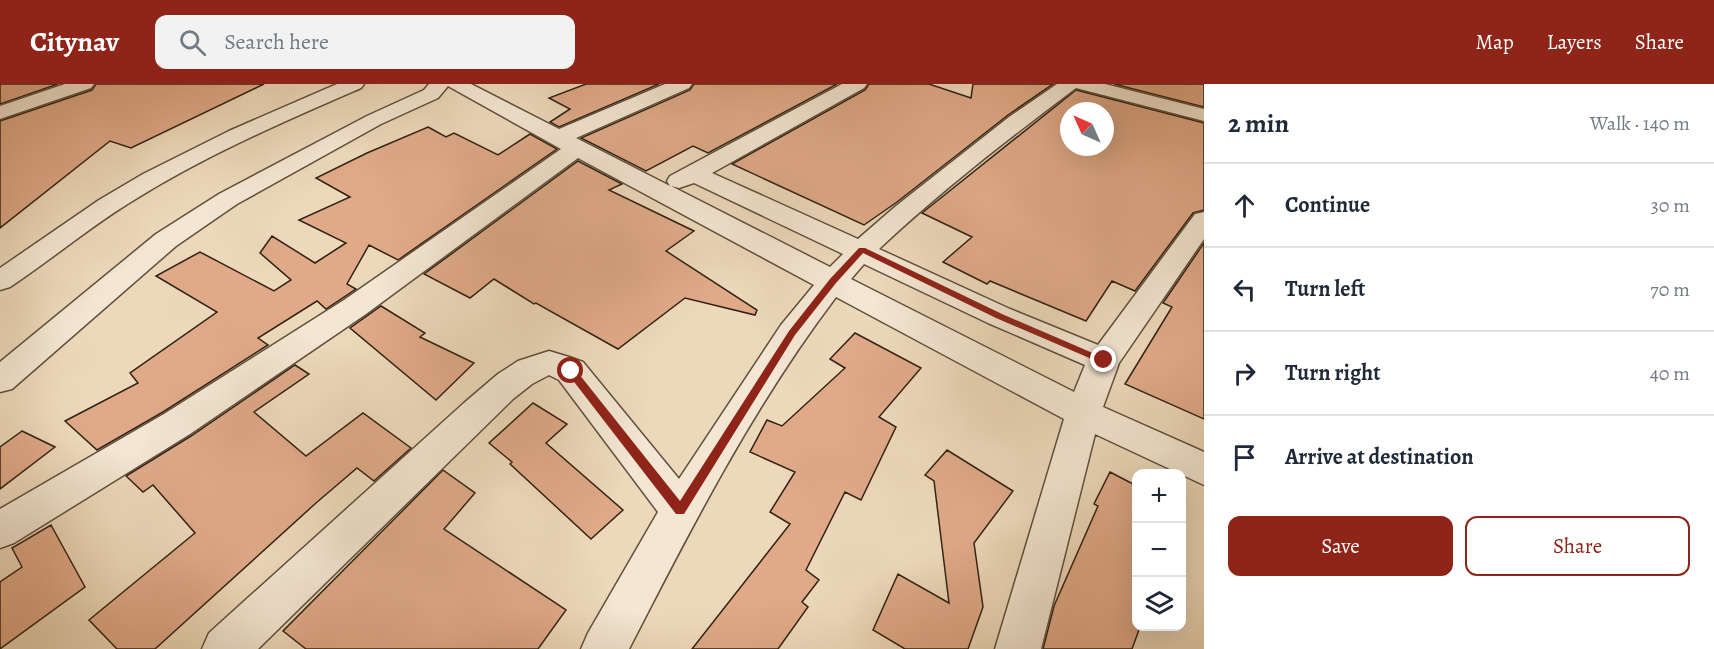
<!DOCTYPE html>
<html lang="en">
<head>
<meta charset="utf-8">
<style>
	:root { --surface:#fff; --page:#f2f2f3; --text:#1f2937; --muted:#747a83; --line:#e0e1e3; --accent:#8f2418 }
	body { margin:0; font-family:Alegreya,serif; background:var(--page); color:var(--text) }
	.controls { position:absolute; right:18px; bottom:18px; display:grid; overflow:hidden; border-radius:12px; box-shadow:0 6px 24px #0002 }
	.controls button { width:54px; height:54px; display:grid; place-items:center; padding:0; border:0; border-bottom:2px solid var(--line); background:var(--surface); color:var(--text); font:30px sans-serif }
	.compass { position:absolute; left:1060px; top:18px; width:54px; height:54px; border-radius:50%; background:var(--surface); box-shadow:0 6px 24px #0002; rotate:315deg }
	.stop { position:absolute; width:18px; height:18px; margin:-14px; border:4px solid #8f2418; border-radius:50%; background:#fff }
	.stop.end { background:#8f2418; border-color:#fff; box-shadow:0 2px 6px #0008 }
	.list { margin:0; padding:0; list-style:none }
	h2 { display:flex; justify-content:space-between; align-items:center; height:78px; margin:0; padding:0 24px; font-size:26px }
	h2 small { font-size:20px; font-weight:400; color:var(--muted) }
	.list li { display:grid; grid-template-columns:39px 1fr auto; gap:18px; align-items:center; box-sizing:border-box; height:84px; padding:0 24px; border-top:2px solid var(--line) }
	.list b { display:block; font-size:22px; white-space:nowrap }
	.list em { font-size:20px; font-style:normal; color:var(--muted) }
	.actions { display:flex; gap:12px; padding:18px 24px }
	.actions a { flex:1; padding:14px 0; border:2px solid var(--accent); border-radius:12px; text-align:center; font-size:21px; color:var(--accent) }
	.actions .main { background:var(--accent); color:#fff }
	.icon { flex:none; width:33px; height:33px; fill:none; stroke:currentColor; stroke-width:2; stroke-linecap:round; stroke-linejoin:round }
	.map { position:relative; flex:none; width:1204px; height:565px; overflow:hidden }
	header { display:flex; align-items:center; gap:36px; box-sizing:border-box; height:84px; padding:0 30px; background:var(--accent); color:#fff }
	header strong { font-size:28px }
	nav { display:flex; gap:33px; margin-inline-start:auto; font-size:21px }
	.search { width:420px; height:54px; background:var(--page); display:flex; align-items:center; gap:15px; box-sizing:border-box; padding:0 21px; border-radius:12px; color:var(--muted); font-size:22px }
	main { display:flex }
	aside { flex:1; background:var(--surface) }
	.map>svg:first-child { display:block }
</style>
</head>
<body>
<header>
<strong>Citynav</strong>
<div class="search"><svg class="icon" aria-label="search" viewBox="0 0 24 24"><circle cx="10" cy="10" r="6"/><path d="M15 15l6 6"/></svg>Search here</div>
<nav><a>Map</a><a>Layers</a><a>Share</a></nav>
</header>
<main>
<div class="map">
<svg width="1204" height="565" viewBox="0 0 1204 565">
	<rect width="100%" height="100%" fill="#edd9ba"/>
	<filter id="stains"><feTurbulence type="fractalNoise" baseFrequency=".00333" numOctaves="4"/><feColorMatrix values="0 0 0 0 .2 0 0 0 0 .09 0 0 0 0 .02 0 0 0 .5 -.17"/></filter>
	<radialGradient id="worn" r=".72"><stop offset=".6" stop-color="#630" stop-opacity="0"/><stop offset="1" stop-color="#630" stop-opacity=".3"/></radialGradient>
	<path fill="#e0aa88" stroke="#302113" stroke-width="1.5" fill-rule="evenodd" d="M0,0H58L0,20Z
		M96,0H264L131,64L110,57L0,144V37L92,6Z
		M586,0H659L559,43L550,38L570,25L549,14Z
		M694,0H837L708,69L693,62L646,87L581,54L690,6Z
		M869,0H929L971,14L973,0H1053L1008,31L897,118L864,141L732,80L865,6Z
		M1114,0H1204V23Z
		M1076,6L1204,39V126L1193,129L1135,207L1112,197L1086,237L990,197L987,200L943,178L972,153L922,129ZM1069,27H1105V63H1069Z
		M428,43L446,53L454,49L498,71L530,50L557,65L398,176L369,161L347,200L356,205L326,225L317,217L258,254L268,261L163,328L97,366L65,337L138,299L130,289L217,228L156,192L200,168L274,207L291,196L260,169L272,152L315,179L346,159L299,136L350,113L316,94L367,69Z
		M578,77L622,100L609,106L694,147L666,167L757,226L755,231L685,214L618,265L536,219L534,220L494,195L470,214L424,190Z
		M1204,159V335L1125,300L1172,223L1163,219Z
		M381,222L425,249L420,253L474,279L436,316L350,244Z
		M855,249L921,284L879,333L896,343L861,416L845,408L806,486L819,496L802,518L808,523L778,565H692L790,440L770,428L795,388L750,368L767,336L782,342L845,284L830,275Z
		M295,281L309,290L254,328L306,372L363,329L411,364L374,397L357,384L316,419L155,565H117L89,536L195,449L153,401L143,408L126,392L191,352Z
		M533,319L567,340L546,359L623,426L591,455L510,380L512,378L489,359Z
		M22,347L55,363L0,405V363Z
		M947,366L1013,407L974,459L983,523L968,565H905L873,546L898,490L949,519L934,397L925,391Z
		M443,386L475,409L444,445L566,526L538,565H306L283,547Z
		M1110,388L1137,402V543H1140L1132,565H1043L1054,522L1098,422L1094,420Z
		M51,441L85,503L0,565V498L22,483L12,464Z"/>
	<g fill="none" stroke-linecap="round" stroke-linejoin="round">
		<g stroke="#5f4f3d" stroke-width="3">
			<path id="minor" d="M65,0H94L91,4L0,35V22Z
				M337,0H364L361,4C283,38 206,71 134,116C91,142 52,175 10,203L0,206V184L99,116L143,90L229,47Z
				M429,0H471L559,45L665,0H692L689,4L576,54L670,102L667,97L670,92L842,0H867L864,4L712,89L858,155L896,122L1009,33L1057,0H1105L1204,25V37L1076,4C1008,55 941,107 879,165L1010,225L1098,261L1195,130L1204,128V155L1119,279L1103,323L1204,368V401L1095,350L1041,565H995L1064,335L836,213C754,321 691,444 629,565H581L588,549L658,428L559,296L549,291L532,300L513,315L258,565H202L209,549L464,319L498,290L518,277L549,267L569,273L583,278L679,395L781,241L814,201L578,74L366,230L190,350L14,459L0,464V425L164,330L344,216L561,65L448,2L438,14L381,40L237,120L176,162L12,305L0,308V278L156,150L219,110L367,32L424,6ZM694,99L843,170L830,183L671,102L679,104ZM864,180L988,239L1085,281L1074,308L851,195Z"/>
		</g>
		<use href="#minor" fill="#f3e6d2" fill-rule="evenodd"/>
	</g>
	<path fill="#8f2418" d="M859,164H865L1002,230L1109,276L1108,279H1101L996,234L863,169L836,199L795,251L684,430H676L568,290V285H575L680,417L789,247L830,195Z"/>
	<rect width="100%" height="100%" filter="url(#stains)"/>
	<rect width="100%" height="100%" fill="url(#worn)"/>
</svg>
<div class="controls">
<button>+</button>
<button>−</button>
<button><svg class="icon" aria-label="layers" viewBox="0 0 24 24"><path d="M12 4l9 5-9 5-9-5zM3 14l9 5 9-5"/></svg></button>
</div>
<svg class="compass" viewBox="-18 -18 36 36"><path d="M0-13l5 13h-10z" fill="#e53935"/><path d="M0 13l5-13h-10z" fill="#747a83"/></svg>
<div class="stop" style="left:571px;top:287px"></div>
<div class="stop end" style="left:1104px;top:276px"></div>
</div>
<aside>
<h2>2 min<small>Walk · 140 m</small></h2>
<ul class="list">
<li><svg class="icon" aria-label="ahead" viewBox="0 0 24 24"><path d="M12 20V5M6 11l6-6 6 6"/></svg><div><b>Continue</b></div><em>30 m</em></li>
<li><svg class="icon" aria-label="left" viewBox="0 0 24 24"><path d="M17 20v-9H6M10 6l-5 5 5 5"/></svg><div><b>Turn left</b></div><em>70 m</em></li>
<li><svg class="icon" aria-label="right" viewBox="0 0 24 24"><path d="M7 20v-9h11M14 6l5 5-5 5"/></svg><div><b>Turn right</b></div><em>40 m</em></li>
<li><svg class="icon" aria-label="arrive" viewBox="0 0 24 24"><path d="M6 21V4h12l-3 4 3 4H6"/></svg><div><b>Arrive at destination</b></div></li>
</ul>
<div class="actions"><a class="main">Save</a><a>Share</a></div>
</aside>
</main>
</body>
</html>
